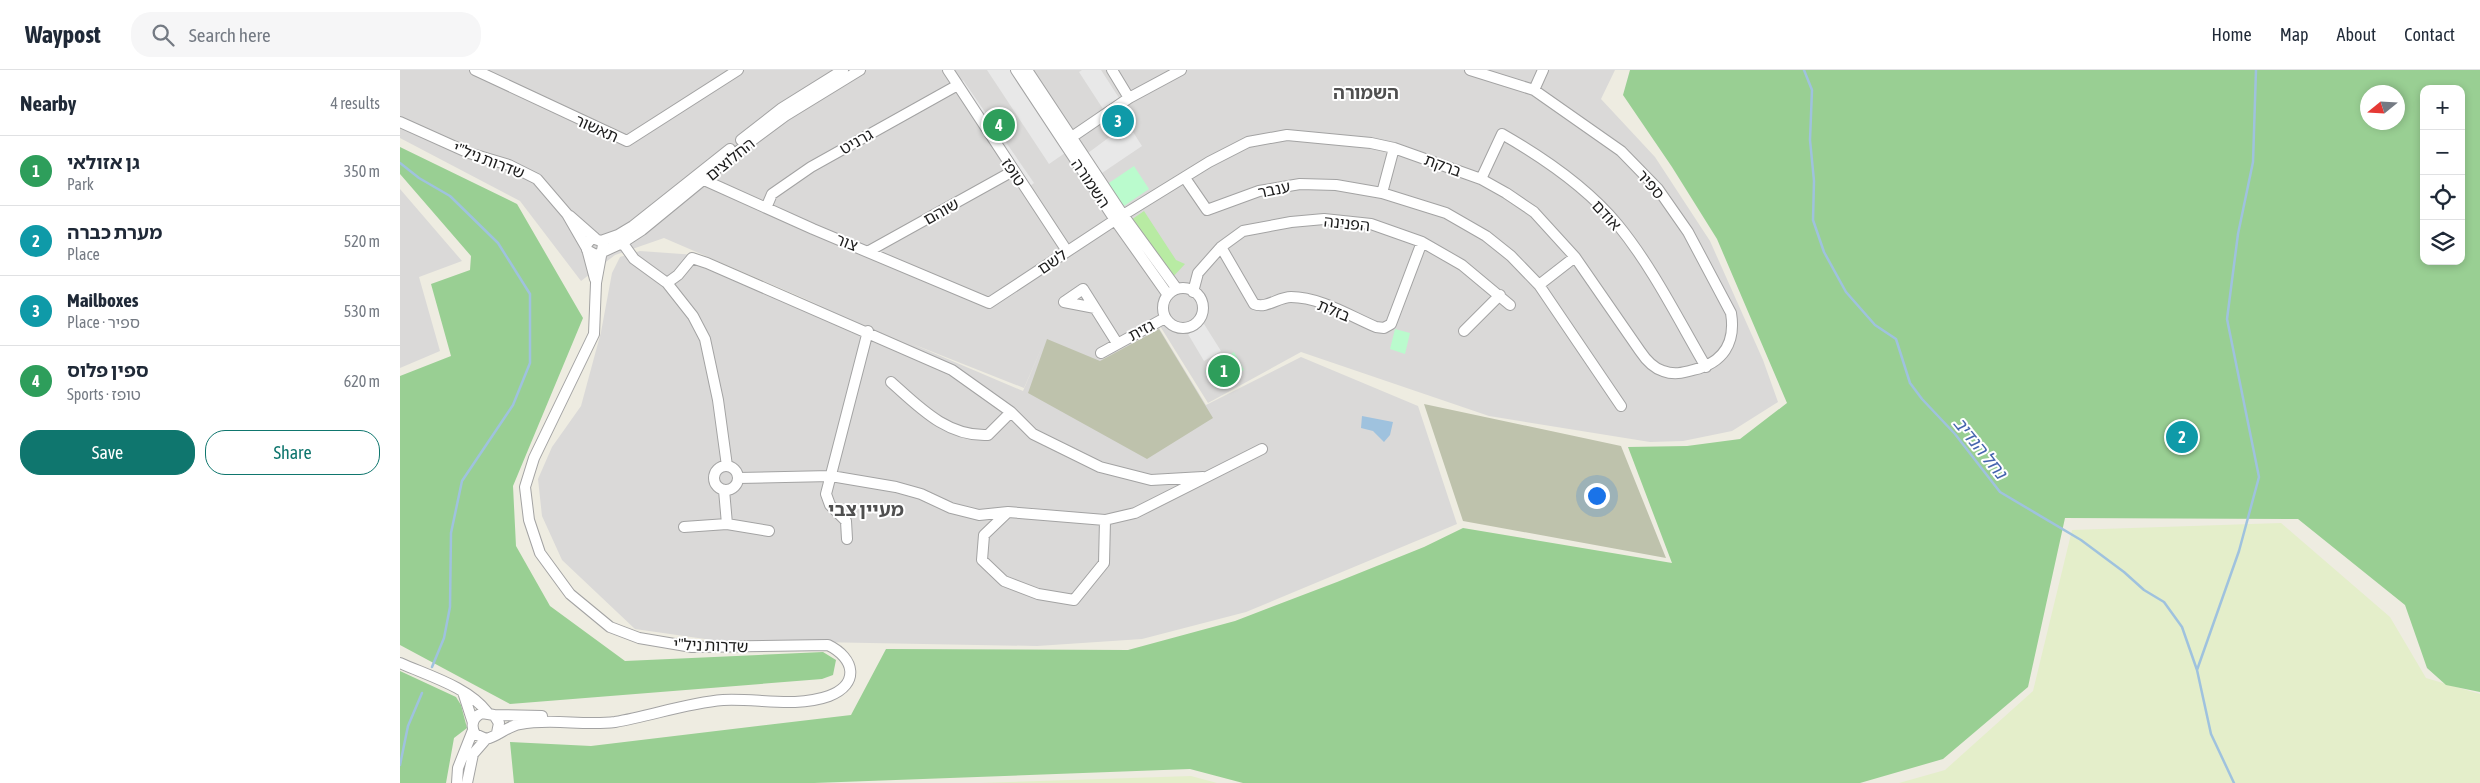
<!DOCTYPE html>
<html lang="en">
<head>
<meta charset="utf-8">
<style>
	:root { --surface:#fff; --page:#f6f6f7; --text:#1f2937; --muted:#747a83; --line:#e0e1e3; --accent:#0f766e }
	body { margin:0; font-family:"Asap Condensed","Noto Sans Hebrew",sans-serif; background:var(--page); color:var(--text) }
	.controls { position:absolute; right:15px; top:15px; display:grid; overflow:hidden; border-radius:10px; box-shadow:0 2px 8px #0003 }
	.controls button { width:45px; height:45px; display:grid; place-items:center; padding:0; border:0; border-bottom:1px solid var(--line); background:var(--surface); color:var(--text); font:25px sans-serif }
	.compass { position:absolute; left:1960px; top:15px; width:45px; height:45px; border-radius:50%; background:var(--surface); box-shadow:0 2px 8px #0003; rotate:252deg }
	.you { position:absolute; left:1196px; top:425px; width:18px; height:18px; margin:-12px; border:4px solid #fff; border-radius:50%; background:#1a73e8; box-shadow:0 0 0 8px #1a73e833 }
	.badge { display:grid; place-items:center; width:32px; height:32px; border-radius:50%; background:var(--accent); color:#fff; font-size:16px; font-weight:700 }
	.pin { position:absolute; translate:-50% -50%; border:2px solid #fff; box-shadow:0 1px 5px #0006 }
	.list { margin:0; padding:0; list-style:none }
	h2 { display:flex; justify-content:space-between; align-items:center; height:65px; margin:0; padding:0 20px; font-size:21px }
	h2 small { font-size:16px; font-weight:400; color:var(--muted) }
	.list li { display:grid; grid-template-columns:32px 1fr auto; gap:15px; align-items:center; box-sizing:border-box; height:70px; padding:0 20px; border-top:1px solid var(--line) }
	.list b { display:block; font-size:19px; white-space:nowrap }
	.list p { margin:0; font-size:16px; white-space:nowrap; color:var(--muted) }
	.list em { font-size:16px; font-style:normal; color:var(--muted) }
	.actions { display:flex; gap:10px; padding:15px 20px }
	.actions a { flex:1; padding:11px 0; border:1px solid var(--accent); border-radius:20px; text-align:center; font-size:18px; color:var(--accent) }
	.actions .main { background:var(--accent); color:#fff }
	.icon { flex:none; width:28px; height:28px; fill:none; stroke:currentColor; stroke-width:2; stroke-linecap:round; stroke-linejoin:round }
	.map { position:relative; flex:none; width:2080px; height:713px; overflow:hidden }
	header { display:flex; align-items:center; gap:30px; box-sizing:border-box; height:70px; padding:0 25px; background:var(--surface); border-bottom:1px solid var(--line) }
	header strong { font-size:24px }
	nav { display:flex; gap:28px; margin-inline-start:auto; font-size:18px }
	.search { width:350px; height:45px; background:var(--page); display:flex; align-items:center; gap:12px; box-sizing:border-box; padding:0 18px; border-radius:20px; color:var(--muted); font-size:19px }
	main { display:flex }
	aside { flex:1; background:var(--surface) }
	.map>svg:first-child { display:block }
</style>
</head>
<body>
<header>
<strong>Waypost</strong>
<div class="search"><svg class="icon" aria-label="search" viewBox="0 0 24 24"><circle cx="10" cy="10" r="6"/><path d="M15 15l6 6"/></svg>Search here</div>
<nav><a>Home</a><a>Map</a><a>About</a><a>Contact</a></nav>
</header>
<main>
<aside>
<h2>Nearby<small>4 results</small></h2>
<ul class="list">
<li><span class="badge" style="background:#2e9e5b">1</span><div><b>גן אזולאי</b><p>Park</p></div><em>350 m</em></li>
<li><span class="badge" style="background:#0f9aa8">2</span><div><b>מערת כברה</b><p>Place</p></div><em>520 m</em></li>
<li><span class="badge" style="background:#0f9aa8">3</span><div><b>Mailboxes</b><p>Place · ספיר</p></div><em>530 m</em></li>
<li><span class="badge" style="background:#2e9e5b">4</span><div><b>ספין פלוס</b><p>Sports · טופז</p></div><em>620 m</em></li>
</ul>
<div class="actions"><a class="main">Save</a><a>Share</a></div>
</aside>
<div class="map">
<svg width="2080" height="713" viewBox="0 0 2080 713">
	<rect width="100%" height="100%" fill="#eeece1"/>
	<path fill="#dad9d8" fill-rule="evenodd" d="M0,0H1215L1201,29L1255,87L1310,171L1363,290L1378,332L1332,361L1283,371L1250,372L1089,346L901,282L808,333L760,256L699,290L759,258L806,335L901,287L1018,336L1057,454L846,542L742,569L637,576L312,570L235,559L162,490L142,446L138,409L152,377L181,336L201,262L212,203L220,187L240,181L296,185L424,237L264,168L215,185L181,211L120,131L0,68ZM645,270L623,321L510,273L624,318Z
		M0,119L62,191L19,207L40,281L0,298Z"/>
	<path fill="#bec2ac" d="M759,259L813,348L747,389L628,323L647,269L700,291Z
		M1024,334L1221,376L1266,488L1063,451Z"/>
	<path fill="#e4eeca" d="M1881,453L1990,547L2026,608L2080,624V713H1499L1545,700L1633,621L1672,460Z
		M791,706L817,713H580L671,710Z"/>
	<path fill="#b8eba3" d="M744,141L776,190L785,194L770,210L731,150Z"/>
	<path fill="#99cf93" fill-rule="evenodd" d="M1230,0H2080V622L2046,615L2027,598L2005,535L1898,449L1665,448L1628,617L1543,689L1460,713H843L790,699L414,713H114L110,672L191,676L451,645L486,579L728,580L835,551L937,512L1024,477L1063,458L1272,493L1228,377L1287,376L1340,369L1387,333L1317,169L1272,97L1223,25ZM2024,19H2061V191H2024ZM1998,22V52H1968V22Z
		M0,77L117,134L183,248L113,416L116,476L150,536L225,591L423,582L436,590L433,605L422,609L110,634L0,575V306L51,286L31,214L70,200L71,186L0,104Z
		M0,601L56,627L61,635L67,658L54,668L46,713H0Z"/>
	<path fill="#bafbcd" d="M734,96L749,119L721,138L706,115Z
		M995,259L1010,263L1005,284L990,279Z
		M834,282L844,300L815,318L805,301Z"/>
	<path fill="#e8e8e8" d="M587,0H611L665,83L649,94Z
		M682,0H701L721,31L705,42L679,2Z
		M563,10L634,113L630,116L560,13Z
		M733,62L742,76L702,103L688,83L715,63L720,70Z
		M804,254L821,281L804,291L788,264Z"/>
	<path fill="#9fc2de" d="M962,346L993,352L990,365L984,372L973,361L961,358Z"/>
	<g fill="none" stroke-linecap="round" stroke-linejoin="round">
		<path stroke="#9fc2de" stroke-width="2.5" d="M1404,0L1412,20L1410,70L1414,111L1413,150L1424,182L1446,222L1475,255L1496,269L1510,313L1522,329L1555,364L1600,422L1681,470L1724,502L1744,520L1764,532L1782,557L1797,600L1811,664L1834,713
			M0,93L19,108L50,126L98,173L130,224V293L113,335L62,411L51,463L50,537L44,568L32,597
			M1797,600L1839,481L1859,407L1827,249L1838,164L1853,92L1856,0
			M0,695L8,656L22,623"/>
		<g stroke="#a3a3a3" stroke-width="12">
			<path id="minor" d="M75,0L227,71L338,0
				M548,0L667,181
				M616,0L715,150L768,225
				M627,0L723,145L777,219
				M712,0L729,28
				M1134,20L1143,0
				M0,52L69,83L109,95L137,109L167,144L186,177
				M341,70L382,38L443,0
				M666,71L729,28L781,0
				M785,108L807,140L859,121L900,114L936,115L982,123L1046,143L1086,166L1111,186L1139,215L1221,336
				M1081,109L1102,64C1144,88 1187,117 1218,155C1253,198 1278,249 1306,297
				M304,110L413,159L589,233L715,150L809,92L848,72L887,65L971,73L994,78L1081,109L1106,123L1134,142L1175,187L1240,281C1246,290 1253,298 1263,301C1274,305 1282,303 1293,300C1323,293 1336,273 1331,243L1288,162L1258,119L1221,81L1134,20L1070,0
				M982,123L994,78
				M366,138L372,124L411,97L556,16
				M170,146L195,168
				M219,168L234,189L267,213L293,246L305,269L318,330L327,396
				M201,171L218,165L233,156L330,79
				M821,177L854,234C867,239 878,227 891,227C920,227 950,246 976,257L984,258L991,254L1022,172
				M187,180L196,185L222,173L242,160L342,78L385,46L460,0
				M469,181L613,101
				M195,209L186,175L192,168L201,171
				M267,213L278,205L292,188L307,193L552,300L611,342L588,365C547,367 519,337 491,312
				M1139,215L1175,187
				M763 238a20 20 0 1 1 40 0a20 20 0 1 1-40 0Z
				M793,222L798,203L821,177L843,161L891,152L924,149L971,154L1022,172L1062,195L1110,235
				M695,238L664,232L683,219L717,273
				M1064,261L1100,225
				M701,283L765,248
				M611,342L633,364L700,397L751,410L803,407
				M314 408a12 12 0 1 1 24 0a12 12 0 1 1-24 0Z
				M338,408L431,406L496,417L521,424L551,438L579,445L608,442L705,450L735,443L862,379
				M324,420L327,454
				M608,442L584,465L582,490L604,511L638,524L674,530L704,493L705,450
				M284,457L327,454L369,461
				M447,469L446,451L430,435L426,424L468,261
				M0,593C29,606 68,617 87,642
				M63,622L73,653
				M94,645L142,646
				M97,663L99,653L94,645L82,643C73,647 70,655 75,664L86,669C99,666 107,656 120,654C152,648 183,656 215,652C251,646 286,633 323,630C356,628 396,638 429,626C460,614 455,588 428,575L292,577L239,568L210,557L170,524L140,483L129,450L125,417L134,388L194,264L196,213L203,175L201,171
				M57,713L58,698L73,660
				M67,713L73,684L86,669"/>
		</g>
		<use href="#minor" stroke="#fff" stroke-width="10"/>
	</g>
	<g text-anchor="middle" stroke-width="4" stroke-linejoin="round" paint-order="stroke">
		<g font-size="16" fill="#1c1c1c" stroke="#fff">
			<text transform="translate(197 58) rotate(24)" y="6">תאשור</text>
			<text transform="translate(456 71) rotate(-30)" y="6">גרניט</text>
			<text transform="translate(330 89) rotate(-39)" y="6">החלוצים</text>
			<text transform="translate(89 90) rotate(21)" y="6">שדרות ניל"י</text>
			<text transform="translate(1043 95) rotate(20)" y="6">ברקת</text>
			<text transform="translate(614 102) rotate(56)" y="6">טופז</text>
			<text transform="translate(691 113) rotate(56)" y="6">השמורה</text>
			<text transform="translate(1251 114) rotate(49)" y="6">ספיר</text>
			<text transform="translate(874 119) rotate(-12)" y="6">ענבר</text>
			<text transform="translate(541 141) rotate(-29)" y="6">שוהם</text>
			<text transform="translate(1207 145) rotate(47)" y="6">אודם</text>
			<text transform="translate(947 153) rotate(6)" y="6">הפנינה</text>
			<text transform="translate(447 172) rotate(22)" y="6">צור</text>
			<text transform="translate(652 191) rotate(-34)" y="6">לשם</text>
			<text transform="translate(934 240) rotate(22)" y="6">בזלת</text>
			<text transform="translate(741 260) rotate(-28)" y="6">גזית</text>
			<text transform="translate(311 575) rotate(2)" y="6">שדרות ניל"י</text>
		</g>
		<g font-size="18" font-weight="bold" fill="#4f4f4f" stroke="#fff">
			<text x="966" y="29">השמורה</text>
		</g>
		<g font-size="18" font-style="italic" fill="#4564ae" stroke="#fff">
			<text transform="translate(1580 378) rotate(51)" y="6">נחל הנדיב</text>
		</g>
		<g font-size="19" font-weight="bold" fill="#4f4f4f" stroke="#fff">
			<text x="466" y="446">מעיין צבי</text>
		</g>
	</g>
</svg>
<div class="controls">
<button>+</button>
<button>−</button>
<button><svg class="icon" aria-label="locate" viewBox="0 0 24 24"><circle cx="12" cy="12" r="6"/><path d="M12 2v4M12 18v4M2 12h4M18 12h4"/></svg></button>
<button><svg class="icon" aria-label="layers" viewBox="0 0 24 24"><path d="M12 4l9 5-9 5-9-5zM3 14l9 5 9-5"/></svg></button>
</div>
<svg class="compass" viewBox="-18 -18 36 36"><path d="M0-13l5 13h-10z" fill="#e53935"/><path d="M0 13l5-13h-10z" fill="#747a83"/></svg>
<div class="you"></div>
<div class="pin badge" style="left:824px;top:301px;background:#2e9e5b">1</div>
<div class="pin badge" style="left:1782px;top:367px;background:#0f9aa8">2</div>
<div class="pin badge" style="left:718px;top:51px;background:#0f9aa8">3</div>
<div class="pin badge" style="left:599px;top:55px;background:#2e9e5b">4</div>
</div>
</main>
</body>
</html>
